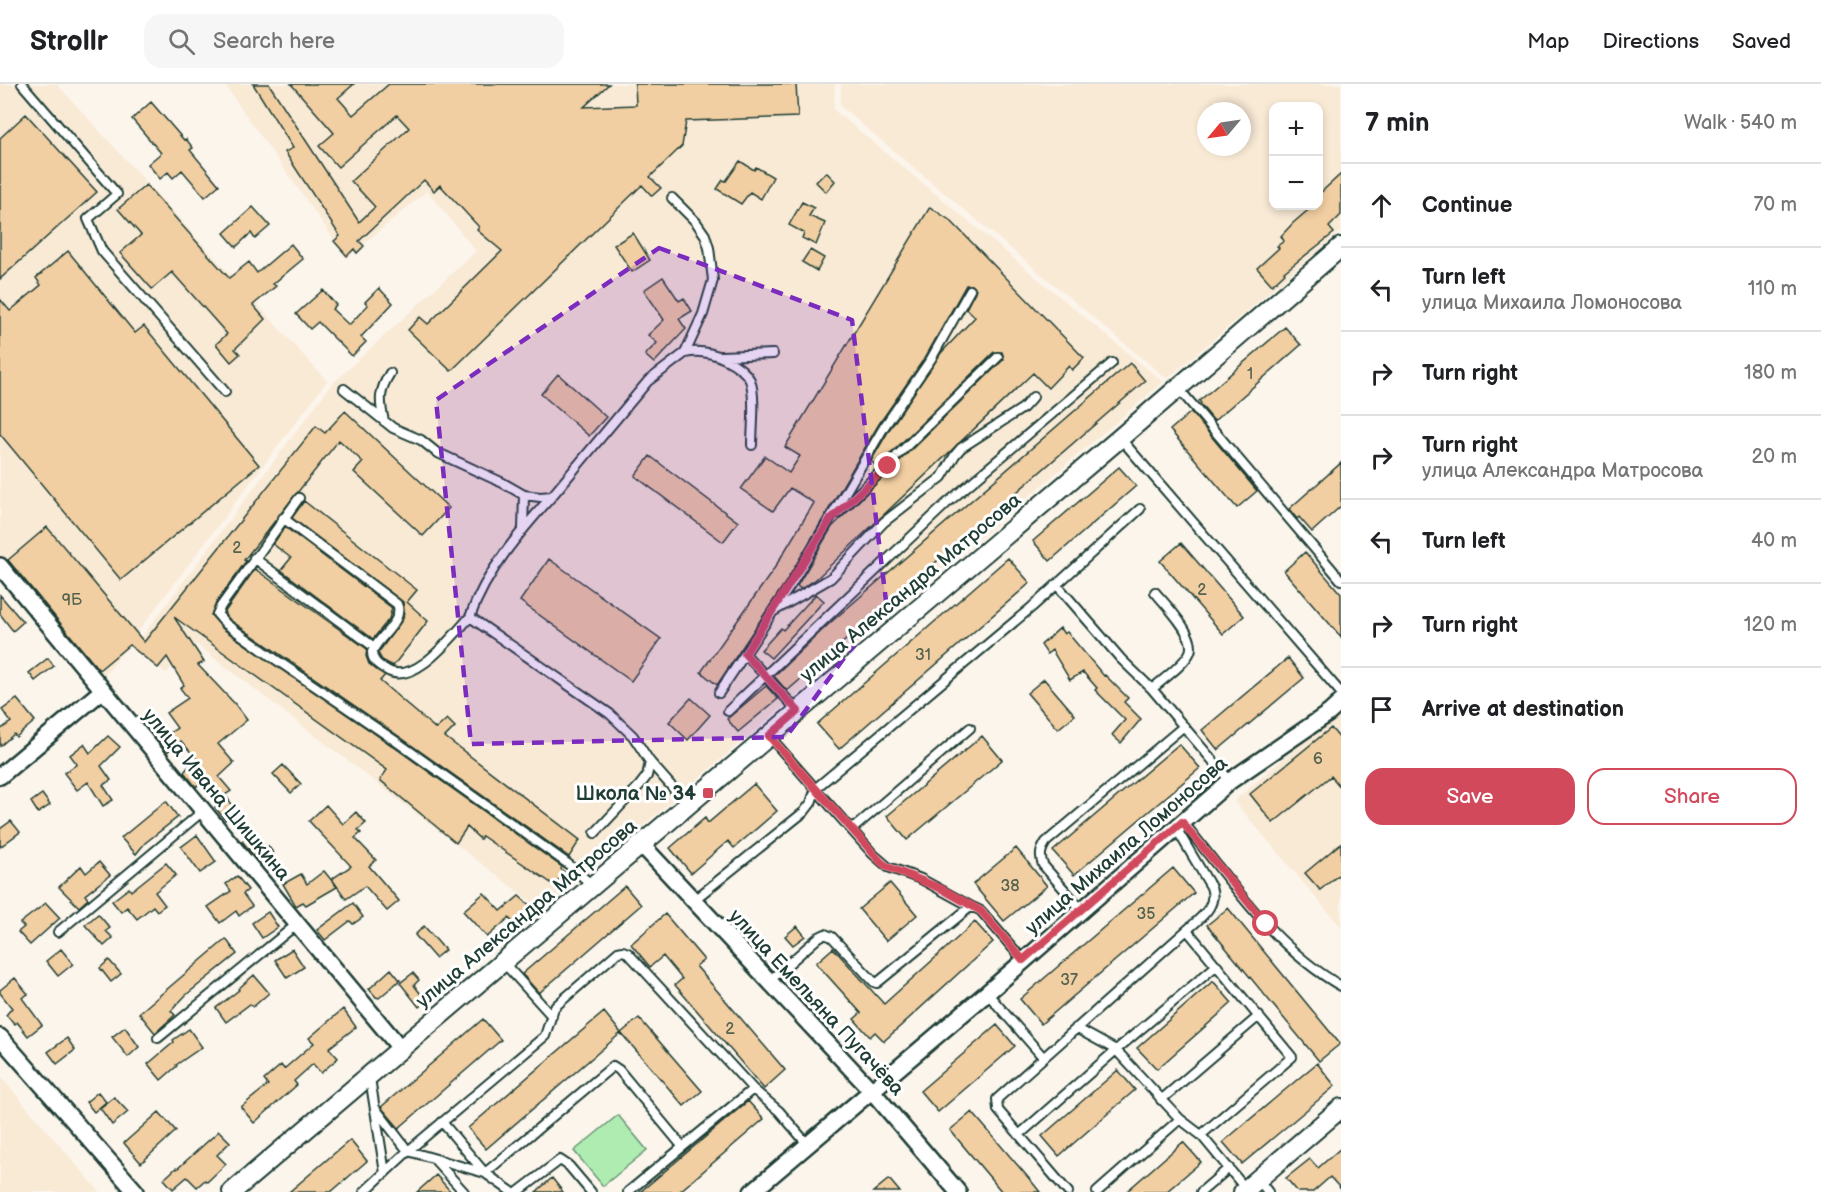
<!DOCTYPE html>
<html lang="en">
<head>
<meta charset="utf-8">
<style>
	:root { --surface:#fff; --page:#f6f6f6; --text:#202124; --muted:#757577; --line:#e0e0e0; --accent:#d1495b }
	body { margin:0; font-family:"Balsamiq Sans",sans-serif; background:var(--page); color:var(--text) }
	.controls { position:absolute; right:18px; top:18px; display:grid; overflow:hidden; border-radius:12px; box-shadow:0 3px 9px #0003 }
	.controls button { width:54px; height:54px; display:grid; place-items:center; padding:0; border:0; border-bottom:2px solid var(--line); background:var(--surface); color:var(--text); font:30px sans-serif }
	.compass { position:absolute; left:1197px; top:18px; width:54px; height:54px; border-radius:50%; background:var(--surface); box-shadow:0 3px 9px #0003; rotate:241deg }
	.stop { position:absolute; width:18px; height:18px; margin:-14px; border:4px solid #d1495b; border-radius:50%; background:#fff }
	.stop.end { background:#d1495b; border-color:#fff; box-shadow:0 2px 6px #0008 }
	.list { margin:0; padding:0; list-style:none }
	h2 { display:flex; justify-content:space-between; align-items:center; height:78px; margin:0; padding:0 24px; font-size:26px }
	h2 small { font-size:20px; font-weight:400; color:var(--muted) }
	.list li { display:grid; grid-template-columns:39px 1fr auto; gap:18px; align-items:center; box-sizing:border-box; height:84px; padding:0 24px; border-top:2px solid var(--line) }
	.list b { display:block; font-size:22px; white-space:nowrap }
	.list p { margin:0; font-size:20px; white-space:nowrap; color:var(--muted) }
	.list em { font-size:20px; font-style:normal; color:var(--muted) }
	.actions { display:flex; gap:12px; padding:18px 24px }
	.actions a { flex:1; padding:14px 0; border:2px solid var(--accent); border-radius:18px; text-align:center; font-size:21px; color:var(--accent) }
	.actions .main { background:var(--accent); color:#fff }
	.icon { flex:none; width:33px; height:33px; fill:none; stroke:currentColor; stroke-width:2; stroke-linecap:round; stroke-linejoin:round }
	.map { position:relative; flex:none; width:1341px; height:1108px; overflow:hidden }
	header { display:flex; align-items:center; gap:36px; box-sizing:border-box; height:84px; padding:0 30px; background:var(--surface); border-bottom:2px solid var(--line) }
	header strong { font-size:28px }
	nav { display:flex; gap:33px; margin-inline-start:auto; font-size:21px }
	.search { width:420px; height:54px; background:var(--page); display:flex; align-items:center; gap:15px; box-sizing:border-box; padding:0 21px; border-radius:18px; color:var(--muted); font-size:22px }
	main { display:flex }
	aside { flex:1; background:var(--surface) }
	.map>svg:first-child { display:block }
</style>
</head>
<body>
<header>
<strong>Strollr</strong>
<div class="search"><svg class="icon" aria-label="search" viewBox="0 0 24 24"><circle cx="10" cy="10" r="6"/><path d="M15 15l6 6"/></svg>Search here</div>
<nav><a>Map</a><a>Directions</a><a>Saved</a></nav>
</header>
<main>
<div class="map">
<svg width="1341" height="1108" viewBox="0 0 1341 1108">
	<rect width="100%" height="100%" fill="#fcf5ec"/>
	<filter id="ink" filterUnits="userSpaceOnUse"><feTurbulence type="fractalNoise" baseFrequency=".0167" numOctaves="2"/><feDisplacementMap in="SourceGraphic" scale="12" xChannelSelector="R" yChannelSelector="G"/><feConvolveMatrix kernelMatrix="1 2 1 2 8 2 1 2 1" color-interpolation-filters="sRGB"/></filter>
	<g filter="url(#ink)">
		<path fill="#f9ead6" fill-rule="evenodd" d="M0,0H57L327,297L100,598L0,471Z
			M224,0H835L834,26L1163,298L543,827L196,560L166,589L133,565L331,301L476,167L427,107L347,174Z
			M841,0H1341V147L1167,295L840,22ZM1274,22H1318V122H1274ZM1206,27H1242V63H1206Z
			M1336,630L1341,637V843L1234,717Z
			M0,992L100,1108H0Z"/>
		<path fill="#afecb2" stroke="#679473" stroke-width="1.5" d="M618,1031L647,1066L603,1102L574,1067Z"/>
		<path fill="#f2cfa2" stroke="#1f3d34" stroke-width="1.5" d="M253,0H269L359,138L375,123L351,97L409,44L397,31L338,83L319,62L334,49L291,0H354L338,14L353,31L389,0H609L584,23L636,21L635,0H796L798,33L686,37L682,62L650,93L661,104L652,112L642,101L451,287L408,246L420,233L428,240L502,167L477,146L479,143L440,101L434,107L424,96L359,157L364,162L357,169L354,165L347,172L334,157L340,152L285,68L293,64Z
			M151,18L184,56L186,55L193,64L190,66L219,101L205,113L182,86L173,94L168,88L160,95L148,80L161,69L132,35Z
			M26,30L97,108L0,195V54Z
			M740,77L754,86L756,83L773,93L761,115L750,108L741,120L717,105L723,96L726,97Z
			M826,88L835,97L826,108L816,98Z
			M1341,90V131L1329,143L1334,149L1284,188L1285,189L1272,201L1257,184L1279,164L1277,162L1284,157L1281,152L1293,139L1313,122H1318V111Z
			M146,101L229,194L249,178L257,189L291,160L303,175L273,200L276,202L253,221L265,235L235,265L240,270L231,278L216,260L227,250L172,188L152,205L120,169L141,151L118,125Z
			M802,118L814,124L809,132L825,139L816,161L802,154L804,149L789,141Z
			M253,123L270,142L255,155L251,149L236,163L224,149Z
			M930,123L951,137L1084,274L1072,286L1069,282L1048,304L1033,289L815,496L801,505L797,502L832,443L1004,275L1002,268H994L877,383L871,377L889,346L941,269L975,233L966,225L976,205L972,201H966L926,272L879,340L787,496L717,601L701,588L772,488L814,419L790,404L773,427L741,405L765,372L789,389L800,372L785,363Z
			M633,149L650,176L632,188L614,161Z
			M810,166L824,174L817,187L802,178Z
			M68,167L135,249L144,242L259,381L121,496L0,350V215L10,227L41,201L36,194Z
			M663,193L679,217L684,214L692,227L679,235L686,245L654,279L645,271L657,259L648,251L664,236L644,206Z
			M379,204L393,219L361,253L366,258L352,272L318,238L310,245L296,230L323,206L336,221L332,225L349,241L368,221L365,218Z
			M1285,243L1301,261L1214,337L1200,320L1201,319L1199,317Z
			M1130,279L1145,297L787,607L774,592L830,539Z
			M558,290L606,333L589,352L541,310Z
			M345,327L449,424L423,452L354,388L363,378L339,356L244,476L246,477L216,519L211,531L223,545L394,663L562,783L561,785L565,789L554,801L482,752L480,755L467,743L456,759L380,696L387,686L174,533L204,578L198,581L235,620L247,636L218,660L234,679L219,693L231,707L225,711L237,727L225,736L215,723L218,720L201,697L196,703L184,688L196,674L181,657L167,668L158,657L177,644L166,629L188,614L180,604L184,601L167,573L158,584L129,561L99,586L8,476L47,443L144,558L316,342L325,349Z
			M1191,328L1257,407L1237,424L1170,346Z
			M650,372L738,438L723,458L635,392Z
			M1341,379V422L1312,448L1299,433L1297,435L1289,425Z
			M1119,383L1136,402L1050,477L1033,457Z
			M304,417L417,506L407,518L428,537L393,582L382,576L378,569L403,535L404,527L403,518L292,434Z
			M285,443L392,524L389,535L373,555L281,486L291,474L273,460Z
			M1181,459L1244,532L1223,550L1160,477Z
			M1305,468L1341,510V553L1284,487Z
			M1008,474L1030,499L839,665L817,640Z
			M549,475L661,555L631,597L520,517Z
			M255,485L367,565L366,572L369,580L385,591L380,597L436,645L447,635L455,643L445,653L580,756L569,773L400,653L230,536L224,529Z
			M816,510L824,517L771,574L761,566L781,544L783,546Z
			M0,511L23,538L13,547L0,530Z
			M1060,544L1064,550L1067,548L1104,592L1105,591L1128,614L1124,618L1141,635L1121,659L1112,651L1125,636L1095,606L1097,604L1083,588L1070,596L1052,566L1047,570L1041,561Z
			M48,574L54,582L35,597L29,589Z
			M1288,574L1304,594L1218,666L1202,646Z
			M1044,595L1075,631L1058,645L1027,609Z
			M766,602L778,615L738,648L727,635Z
			M691,614L710,631L688,656L669,638Z
			M17,615L35,637L16,653L14,650L0,662V646L11,638L2,626Z
			M1331,644L1341,656V704L1331,692L1273,739L1250,710Z
			M108,652L120,663L101,682L111,696L103,701L113,716L103,722L88,698L77,706L64,689L77,680L70,671L84,660L90,669Z
			M982,652L1002,676L907,756L887,732Z
			M1179,660L1200,684L1074,791L1053,767Z
			M283,681L301,700L291,709L273,690Z
			M754,700L777,727L734,764L728,757L691,789L670,764L705,734L708,739Z
			M42,710L50,721L38,729L31,718Z
			M166,717L178,733L145,759L136,770L121,754Z
			M326,721L343,740L356,728L366,739L358,746L361,749L355,754L376,776L369,782L399,817L387,827L365,802L346,815L332,795L351,782L309,737Z
			M11,737L20,748L0,763V745Z
			M253,748L266,764L268,762L274,770L261,781L242,757Z
			M197,751L216,778L200,789L181,763Z
			M1341,759V789L1320,806L1305,789Z
			M1016,764L1047,802L1004,837L973,800Z
			M99,778L110,791L85,811L88,815L79,823L59,803L81,782L86,789Z
			M166,779L176,791L155,808L165,821L157,827L153,822L137,835L127,823L121,828L112,817L129,804L131,807Z
			M1173,784L1194,809L1041,940L1020,915Z
			M324,787L337,803L306,821L303,818L296,822L283,800L301,790L307,800Z
			M237,792L248,806L243,810L252,822L239,832L236,827L220,839L208,823L231,807L226,800Z
			M890,799L917,831L886,857L859,825Z
			M625,802L641,821L539,909L522,890Z
			M484,809L501,827L519,812L534,825L515,841L509,834L487,853L463,827Z
			M46,819L60,834L30,861L18,848L24,843L20,839Z
			M353,819L363,833L353,840L350,837L325,856L317,846Z
			M1228,824L1340,960L1319,977L1207,841Z
			M268,828L278,843L262,854L252,839Z
			M98,830L110,844L106,847L113,854L104,862L85,841Z
			M665,830L704,876L696,882L785,986L764,1005L675,901L682,895L663,872L650,883L631,860Z
			M975,838L993,858L884,957L875,948L870,953L854,935L861,929L816,879L833,864L884,920Z
			M424,842L445,866L435,874L415,851Z
			M797,842L805,852L793,861L785,852Z
			M226,855L237,870L186,911L171,927L175,931L155,949L139,929Z
			M61,865L73,880L58,892L46,877Z
			M292,865L304,883L287,894L275,876Z
			M109,876L121,890L111,898L100,884Z
			M391,885L400,896L379,914L376,913L369,905Z
			M413,889L419,896L414,901L426,917L419,923L400,899Z
			M254,891L269,909L253,923L250,920L226,938L216,924L239,906L238,905Z
			M15,894L28,910L22,914L42,941L28,952L17,938L15,940L6,931L12,924L0,909V906Z
			M1213,897L1232,919L1157,985L1137,964Z
			M343,925L356,943L329,964L338,974L321,989L313,980L294,997L297,1001L254,1039L241,1023L268,1001L264,996L281,981L284,985L314,959L309,954Z
			M604,928L621,949L486,1065L468,1044Z
			M639,934L702,1007L684,1022L621,949Z
			M483,935L501,956L399,1044L381,1023Z
			M997,941L1015,962L938,1028L920,1007Z
			M125,943L139,963L128,973L112,953Z
			M189,945L202,963L176,981L177,982L161,996L148,980L174,958L173,956Z
			M67,954L75,966L57,980L48,968Z
			M1317,979L1335,1002L1242,1080L1223,1058Z
			M1118,986L1135,1006L1059,1072L1042,1052Z
			M98,1008L106,1018L94,1028L86,1018Z
			M114,1013L128,1028L112,1041L100,1024Z
			M748,1017L764,1035L679,1108H640Z
			M159,1028L176,1047L141,1079L124,1059Z
			M972,1028L1032,1098L1040,1108H1002L950,1046Z
			M219,1047L230,1058L217,1071L226,1080L207,1098L205,1096L197,1103L187,1093L173,1105L164,1095L176,1084L177,1085Z
			M350,1056L367,1077L331,1108H289Z
			M1183,1058L1201,1078L1166,1108H1126Z
			M1341,1064V1105L1330,1093L1313,1108H1298L1286,1094L1310,1075L1318,1084Z
			M436,1091L451,1108H417Z
			M552,1094L563,1108H536Z
			M889,1095L900,1108H873Z"/>
		<g fill="none" stroke-linecap="round" stroke-linejoin="round">
			<g stroke="#1f3d34" stroke-width="12">
				<path id="service" d="M22,0L117,110L88,135L102,167L225,308
					M685,269C699,266 713,269 725,275C735,280 745,286 750,296C756,312 752,344 752,361
					M721,272L773,270
					M344,305L393,344L421,356L436,368L503,399L524,411L540,413L552,412L648,297L685,269L703,230L713,196L709,164L705,151L696,138L672,114
					M1179,305L1341,496
					M384,337C379,317 379,307 390,289
					M1121,355L1341,609
					M552,412C520,448 486,487 470,533L610,630L633,652L650,678L688,721
					M299,414L221,522L217,530L226,540L275,575L397,658L568,780L592,801
					M838,429L998,273
					M283,434L397,520C405,536 378,553 372,568C372,577 378,581 385,585C413,605 453,551 470,533
					M523,445L524,411
					M254,474L374,563
					M1057,501L1121,575L1152,605L1230,697
					M774,527L831,494L884,438L942,393L955,371L961,364L1023,324L1033,313
					M745,570L798,627
					M1152,605C1162,596 1185,580 1190,568C1197,552 1165,520 1155,508
					M719,609L792,499L884,343L931,275L970,206
					M728,627L946,420L1112,279
					M770,653L848,742L855,743L970,644
					M1183,738C1230,796 1274,864 1341,902
					M848,742L873,770L888,783L921,795L974,824
					M595,749L640,701L647,692L650,678
					M694,816L804,728L811,719L816,704L1032,523L1140,425
					M1082,826L1043,781C1039,771 1041,766 1046,758L1184,642
					M1187,846L1292,973L1201,1051
					M58,848L203,727
					M503,878L552,932
					M769,897L819,853L825,850L832,853L874,898L877,899L969,824H975L981,827L1023,876
					M987,909L1043,973
					M1076,944L1116,966L1217,881
					M158,954L297,840
					M370,994L385,1089
					M1161,1016L1259,932
					M375,1024L408,1067L545,952L554,924L558,920L618,868L623,867L628,869L753,1005
					M442,1038L485,1089L512,1108
					M1019,1051L1116,966L1180,1035L1201,1051L1245,1104
					M435,1076L464,1108
					M1258,1095L1268,1108
					M364,1108L408,1067L485,1089L613,982L619,986L682,1062
					M518,1108L560,1076L569,1082L591,1108
					M628,1108L753,1005L779,1027L808,1061
					M1068,1108L998,1026L997,1015L1187,846C1200,834 1218,823 1211,803L1176,744
					M1097,1108L1180,1035
					M1201,1108L1229,1084"/>
			</g>
			<g stroke="#1f3d34" stroke-width="20">
				<path id="minor" d="M0,482L401,965
					M0,692L103,606
					M641,760L872,1007L958,1108
					M0,953L136,1108
					M752,1108L987,909L1230,697L1329,629L1341,618"/>
			</g>
			<g stroke="#1f3d34" stroke-width="22">
				<path id="tertiary" d="M232,1108L1120,354L1341,163
					M1243,1108L1341,1024"/>
			</g>
			<use href="#service" stroke="#fff" stroke-width="8"/>
			<use href="#minor" stroke="#fff" stroke-width="15"/>
			<use href="#tertiary" stroke="#fff" stroke-width="18"/>
		</g>
	</g>
	<g fill="none" stroke-linecap="round" stroke-linejoin="round" filter="url(#ink)">
		<path stroke="#d1495b" stroke-width="8" d="M888,382L830,436L745,570L798,627L769,652L881,778L888,783L942,805L981,827L1023,876L1182,738L1266,840"/>
	</g>
	<path fill="#7b2cbf" fill-opacity="0.2" stroke="#7b2cbf" stroke-width="4.5" stroke-dasharray="12 8" stroke-linejoin="round" d="M659,164L852,236L886,517L786,653L471,660L436,316Z"/>
	<rect fill="#d1495b" stroke="#fff" stroke-width="2" x="702" y="703" width="12" height="12" rx="3"/>
	<g text-anchor="middle" stroke-width="6" stroke-linejoin="round" paint-order="stroke">
		<g font-size="16" fill="#546250">
			<text x="1250" y="295">1</text>
			<text x="237" y="469">2</text>
			<text x="1202" y="511">2</text>
			<text x="72" y="521">9Б</text>
			<text x="923" y="576">31</text>
			<text x="1318" y="680">6</text>
			<text x="1010" y="807">38</text>
			<text x="1146" y="835">35</text>
			<text x="1069" y="901">37</text>
			<text x="730" y="950">2</text>
		</g>
		<g font-size="20" fill="#1f3d34" stroke="#fff">
			<text transform="translate(910 503) rotate(-40)" y="7">улица Александра Матросова</text>
			<text transform="translate(217 710) rotate(50)" y="7">улица Ивана Шишкина</text>
			<text transform="translate(1126 761) rotate(-41)" y="7">улица Михаила Ломоносова</text>
			<text transform="translate(526 829) rotate(-40)" y="7">улица Александра Матросова</text>
			<text transform="translate(817 918) rotate(47)" y="7">улица Емельяна Пугачёва</text>
		</g>
		<g font-size="20" font-weight="bold" fill="#1f3d34" stroke="#fff" text-anchor="end">
			<text x="696" y="716">Школа № 34</text>
		</g>
	</g>
</svg>
<div class="controls">
<button>+</button>
<button>−</button>
</div>
<svg class="compass" viewBox="-18 -18 36 36"><path d="M0-13l5 13h-10z" fill="#e53935"/><path d="M0 13l5-13h-10z" fill="#757577"/></svg>
<div class="stop" style="left:1266px;top:840px"></div>
<div class="stop end" style="left:888px;top:382px"></div>
</div>
<aside>
<h2>7 min<small>Walk · 540 m</small></h2>
<ul class="list">
<li><svg class="icon" aria-label="ahead" viewBox="0 0 24 24"><path d="M12 20V5M6 11l6-6 6 6"/></svg><div><b>Continue</b></div><em>70 m</em></li>
<li><svg class="icon" aria-label="left" viewBox="0 0 24 24"><path d="M17 20v-9H6M10 6l-5 5 5 5"/></svg><div><b>Turn left</b><p>улица Михаила Ломоносова</p></div><em>110 m</em></li>
<li><svg class="icon" aria-label="right" viewBox="0 0 24 24"><path d="M7 20v-9h11M14 6l5 5-5 5"/></svg><div><b>Turn right</b></div><em>180 m</em></li>
<li><svg class="icon" aria-label="right" viewBox="0 0 24 24"><path d="M7 20v-9h11M14 6l5 5-5 5"/></svg><div><b>Turn right</b><p>улица Александра Матросова</p></div><em>20 m</em></li>
<li><svg class="icon" aria-label="left" viewBox="0 0 24 24"><path d="M17 20v-9H6M10 6l-5 5 5 5"/></svg><div><b>Turn left</b></div><em>40 m</em></li>
<li><svg class="icon" aria-label="right" viewBox="0 0 24 24"><path d="M7 20v-9h11M14 6l5 5-5 5"/></svg><div><b>Turn right</b></div><em>120 m</em></li>
<li><svg class="icon" aria-label="arrive" viewBox="0 0 24 24"><path d="M6 21V4h12l-3 4 3 4H6"/></svg><div><b>Arrive at destination</b></div></li>
</ul>
<div class="actions"><a class="main">Save</a><a>Share</a></div>
</aside>
</main>
</body>
</html>
